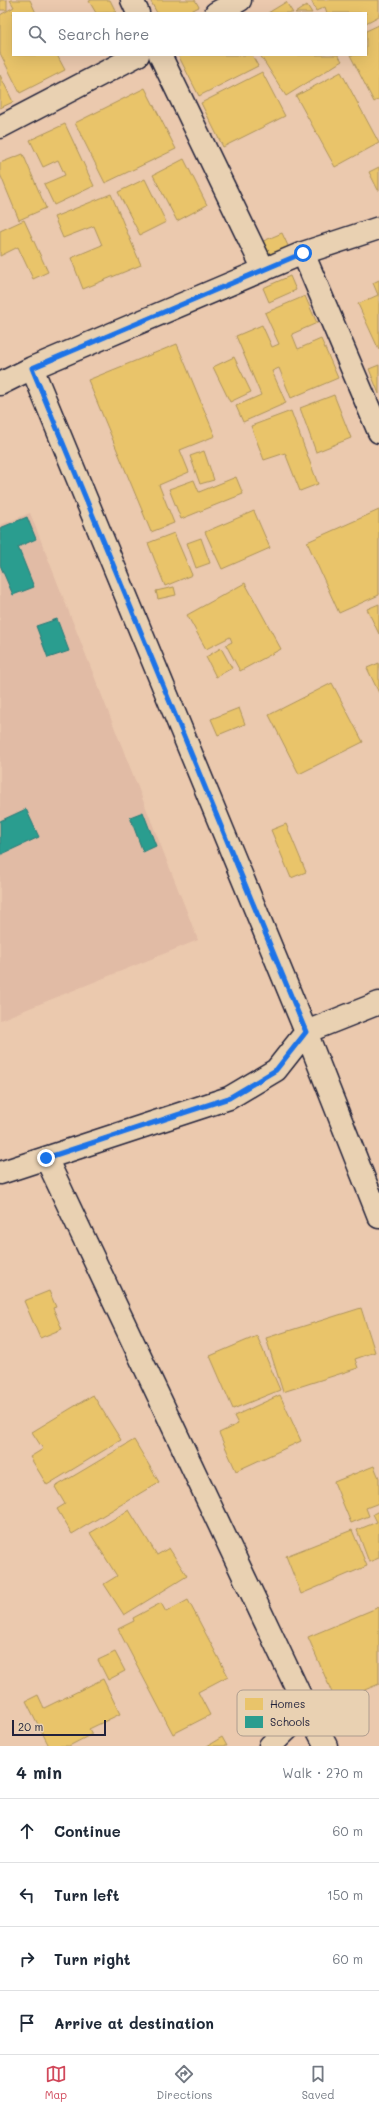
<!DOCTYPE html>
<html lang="en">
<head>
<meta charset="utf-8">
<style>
	:root { --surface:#fff; --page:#f6f6f7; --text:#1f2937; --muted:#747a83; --line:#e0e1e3; --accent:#d1495b }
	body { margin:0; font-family:Mali,sans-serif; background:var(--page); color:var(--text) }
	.scale { position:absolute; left:12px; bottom:10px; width:94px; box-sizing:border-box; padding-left:4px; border:2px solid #22223b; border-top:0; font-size:11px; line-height:14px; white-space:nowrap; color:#22223b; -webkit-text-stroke:3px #e9d1b2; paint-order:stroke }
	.stop { position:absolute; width:12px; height:12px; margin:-9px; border:3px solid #1a73e8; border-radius:50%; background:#fff }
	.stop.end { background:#1a73e8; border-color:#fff; box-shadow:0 1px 4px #0008 }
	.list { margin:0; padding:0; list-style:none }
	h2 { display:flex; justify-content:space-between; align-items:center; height:52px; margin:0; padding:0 16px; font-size:17px }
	h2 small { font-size:13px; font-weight:400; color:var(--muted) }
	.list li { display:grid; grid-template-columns:26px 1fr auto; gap:12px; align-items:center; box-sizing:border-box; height:64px; padding:0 16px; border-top:1px solid var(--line) }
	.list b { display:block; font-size:15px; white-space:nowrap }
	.list em { font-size:13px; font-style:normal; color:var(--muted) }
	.icon { flex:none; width:22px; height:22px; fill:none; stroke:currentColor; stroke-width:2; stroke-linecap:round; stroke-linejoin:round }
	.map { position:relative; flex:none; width:379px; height:1746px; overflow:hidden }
	.search { position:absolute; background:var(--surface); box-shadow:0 4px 16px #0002; left:12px; right:12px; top:12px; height:44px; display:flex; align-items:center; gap:10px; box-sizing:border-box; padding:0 14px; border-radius:0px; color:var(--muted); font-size:15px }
	.sheet { height:308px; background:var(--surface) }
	nav { display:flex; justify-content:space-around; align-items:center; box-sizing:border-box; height:56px; border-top:1px solid var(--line); background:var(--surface); font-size:11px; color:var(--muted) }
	nav a { display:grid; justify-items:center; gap:2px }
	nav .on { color:var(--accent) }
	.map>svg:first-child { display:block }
</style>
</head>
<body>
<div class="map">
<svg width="379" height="1746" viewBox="0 0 379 1746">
	<rect width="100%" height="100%" fill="#ebc9ae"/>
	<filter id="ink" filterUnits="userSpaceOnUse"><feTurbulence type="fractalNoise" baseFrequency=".025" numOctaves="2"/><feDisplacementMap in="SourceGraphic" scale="8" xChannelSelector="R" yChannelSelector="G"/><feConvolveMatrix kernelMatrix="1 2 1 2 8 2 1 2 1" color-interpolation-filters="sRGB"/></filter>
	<g filter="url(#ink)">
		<path fill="#e1bba5" d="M30,513L198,940L0,1020V525Z"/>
		<path fill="#e9c46a" stroke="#ad935c" d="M0,0H7V10H0Z
			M10,0H30L36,13H13V55H57L65,70L20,93L0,53V15L14,7Z
			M92,0H110L116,12L96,13L89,1Z
			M150,0H195L199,7L187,13H157Z
			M311,0H379V16L366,23V13H327L325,7L316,11Z
			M286,2L293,13H268Z
			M307,5L312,13H295Z
			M379,25V99L374,102L350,55H366V31Z
			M178,55H252L258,66L199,96Z
			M260,55H338L342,61L286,96Z
			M262,72L285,116L223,147L201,103Z
			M341,72L379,143L335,167L296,96Z
			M0,75L13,102L0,108Z
			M145,88L176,149L105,183L75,123Z
			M65,124L94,186L54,205L44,184L65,175L58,160L43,167L30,140Z
			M23,154L46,208L19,220L0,174V163Z
			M184,159L207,205L177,221L153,175Z
			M379,167V190H378L369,172Z
			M145,179L166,222L140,235L118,192Z
			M111,194L141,265L83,289L71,258L102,245L94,226L63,238L54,217Z
			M24,220L48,272L33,279L18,247L0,256V231Z
			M282,233L289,248L268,258L261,242Z
			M290,276L296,290L269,302L263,288Z
			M379,280V350L358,304L378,295L373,283Z
			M305,296L317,323L292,334L298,349L321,339L338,378L291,398L279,368L272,371L286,403L243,422L236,406L261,395L236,336L262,325L272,347L279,344L265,313Z
			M177,344L215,436L180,450L189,472L159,485L174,523L151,532L88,380Z
			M234,357L251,392L230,402L213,367Z
			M379,365V394L369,369Z
			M334,395L351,438L316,452L300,408Z
			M291,411L318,484L300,491L285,453L264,460L251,426Z
			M204,451L214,480L200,484L190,456Z
			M236,477L243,494L181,519L169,489L194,480L199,492Z
			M379,510V595L339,613L307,542Z
			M254,511L270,548L222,569L205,532Z
			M174,533L192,575L165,586L148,543Z
			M201,538L210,563L196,568L187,543Z
			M245,583L281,649L240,671L226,645L232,642L230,637L206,649L187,615Z
			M174,587L176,595L158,599L156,591Z
			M379,604V634L367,609Z
			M221,648L232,668L216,677L206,657Z
			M379,663V693L367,668Z
			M332,683L363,742L299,774L269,715Z
			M239,708L245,724L218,735L211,719Z
			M286,824L306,872L291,878L271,830Z
			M49,1291L56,1307L53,1308L62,1329L40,1338L24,1301Z
			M361,1308L375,1352L355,1359L358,1368L283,1392L266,1338Z
			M257,1336L280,1390L233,1409L210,1356Z
			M93,1395L121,1440L47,1485L30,1457L43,1449L32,1432Z
			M280,1395L301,1441L236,1471L219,1433L238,1424L234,1416Z
			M134,1440L159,1482L72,1534L57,1509L65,1504L55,1487Z
			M374,1466L379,1478V1503L366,1508L369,1516L351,1523L334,1482Z
			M129,1510L157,1555L169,1548L187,1576L124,1615L104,1584L117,1576L90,1533Z
			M379,1511V1558L369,1562L357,1530L377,1522L373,1514Z
			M352,1530L367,1566L301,1594L286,1556Z
			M188,1600L228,1676L198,1692L210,1715L173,1734L118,1629L134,1621L133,1618L161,1603L166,1612Z
			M379,1607V1684L336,1702L308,1637Z
			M115,1652L125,1671L108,1680L98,1660Z
			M103,1679L120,1714L89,1729L92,1734L69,1746H49L26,1701L38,1695L44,1708Z
			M222,1737L227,1746H207Z"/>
		<path fill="#2a9d8f" stroke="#287876" d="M27,517L36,539L18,547L34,587L13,595L0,565V528Z
			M57,619L69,651L48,658L36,626Z
			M26,809L39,837L0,855V821Z
			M143,812L156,846L143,852L130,817Z"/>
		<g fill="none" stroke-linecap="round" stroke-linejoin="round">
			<g stroke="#22223b" stroke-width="25">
				<path id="minor" d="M132,0L138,13
					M216,13L240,0
					M160,55L264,270
					M0,127L138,55
					M303,253L379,432
					M32,368L306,1032L379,1217
					M0,384L32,368L303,253L379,228
					M46,1158L307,1710L326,1746
					M0,1173L229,1098L276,1070L306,1032L379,1003
					M270,1746L307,1710"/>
			</g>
			<use href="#minor" stroke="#e9d1b2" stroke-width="22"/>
		</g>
	</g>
	<g fill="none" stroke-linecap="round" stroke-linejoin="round" filter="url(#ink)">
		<path stroke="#1a73e8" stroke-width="5" d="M46,1158L229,1098L276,1070L306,1032L32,368L303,253"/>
	</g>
	<rect x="237" y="1690" width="132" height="46" rx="6" fill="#e9d1b2" stroke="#ad9c8e" stroke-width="1"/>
	<rect x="245" y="1698" width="18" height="12" fill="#e9c46a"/>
	<rect x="245" y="1716" width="18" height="12" fill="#2a9d8f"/>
	<g font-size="11" fill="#22223b">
		<text x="270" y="1708">Homes</text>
		<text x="270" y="1726">Schools</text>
	</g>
</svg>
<div class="scale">20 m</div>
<div class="stop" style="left:303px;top:253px"></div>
<div class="stop end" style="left:46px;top:1158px"></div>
<div class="search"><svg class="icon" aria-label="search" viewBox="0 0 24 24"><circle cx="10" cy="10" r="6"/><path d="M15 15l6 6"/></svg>Search here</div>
</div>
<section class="sheet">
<h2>4 min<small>Walk · 270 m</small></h2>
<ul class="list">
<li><svg class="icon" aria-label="ahead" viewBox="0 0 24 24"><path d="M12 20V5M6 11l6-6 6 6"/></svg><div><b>Continue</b></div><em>60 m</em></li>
<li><svg class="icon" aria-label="left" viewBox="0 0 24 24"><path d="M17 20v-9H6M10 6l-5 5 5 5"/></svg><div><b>Turn left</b></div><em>150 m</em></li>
<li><svg class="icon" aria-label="right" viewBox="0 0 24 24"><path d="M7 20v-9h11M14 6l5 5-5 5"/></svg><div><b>Turn right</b></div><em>60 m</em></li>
<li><svg class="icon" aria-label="arrive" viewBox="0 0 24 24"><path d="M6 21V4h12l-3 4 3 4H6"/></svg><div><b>Arrive at destination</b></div></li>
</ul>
</section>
<nav>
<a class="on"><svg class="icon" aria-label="map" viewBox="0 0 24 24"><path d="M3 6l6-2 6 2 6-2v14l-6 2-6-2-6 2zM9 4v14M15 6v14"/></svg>Map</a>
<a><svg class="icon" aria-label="directions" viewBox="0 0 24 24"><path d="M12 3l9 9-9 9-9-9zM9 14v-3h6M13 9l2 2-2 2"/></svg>Directions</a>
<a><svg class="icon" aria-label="saved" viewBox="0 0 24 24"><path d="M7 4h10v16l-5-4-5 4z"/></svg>Saved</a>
</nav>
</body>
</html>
